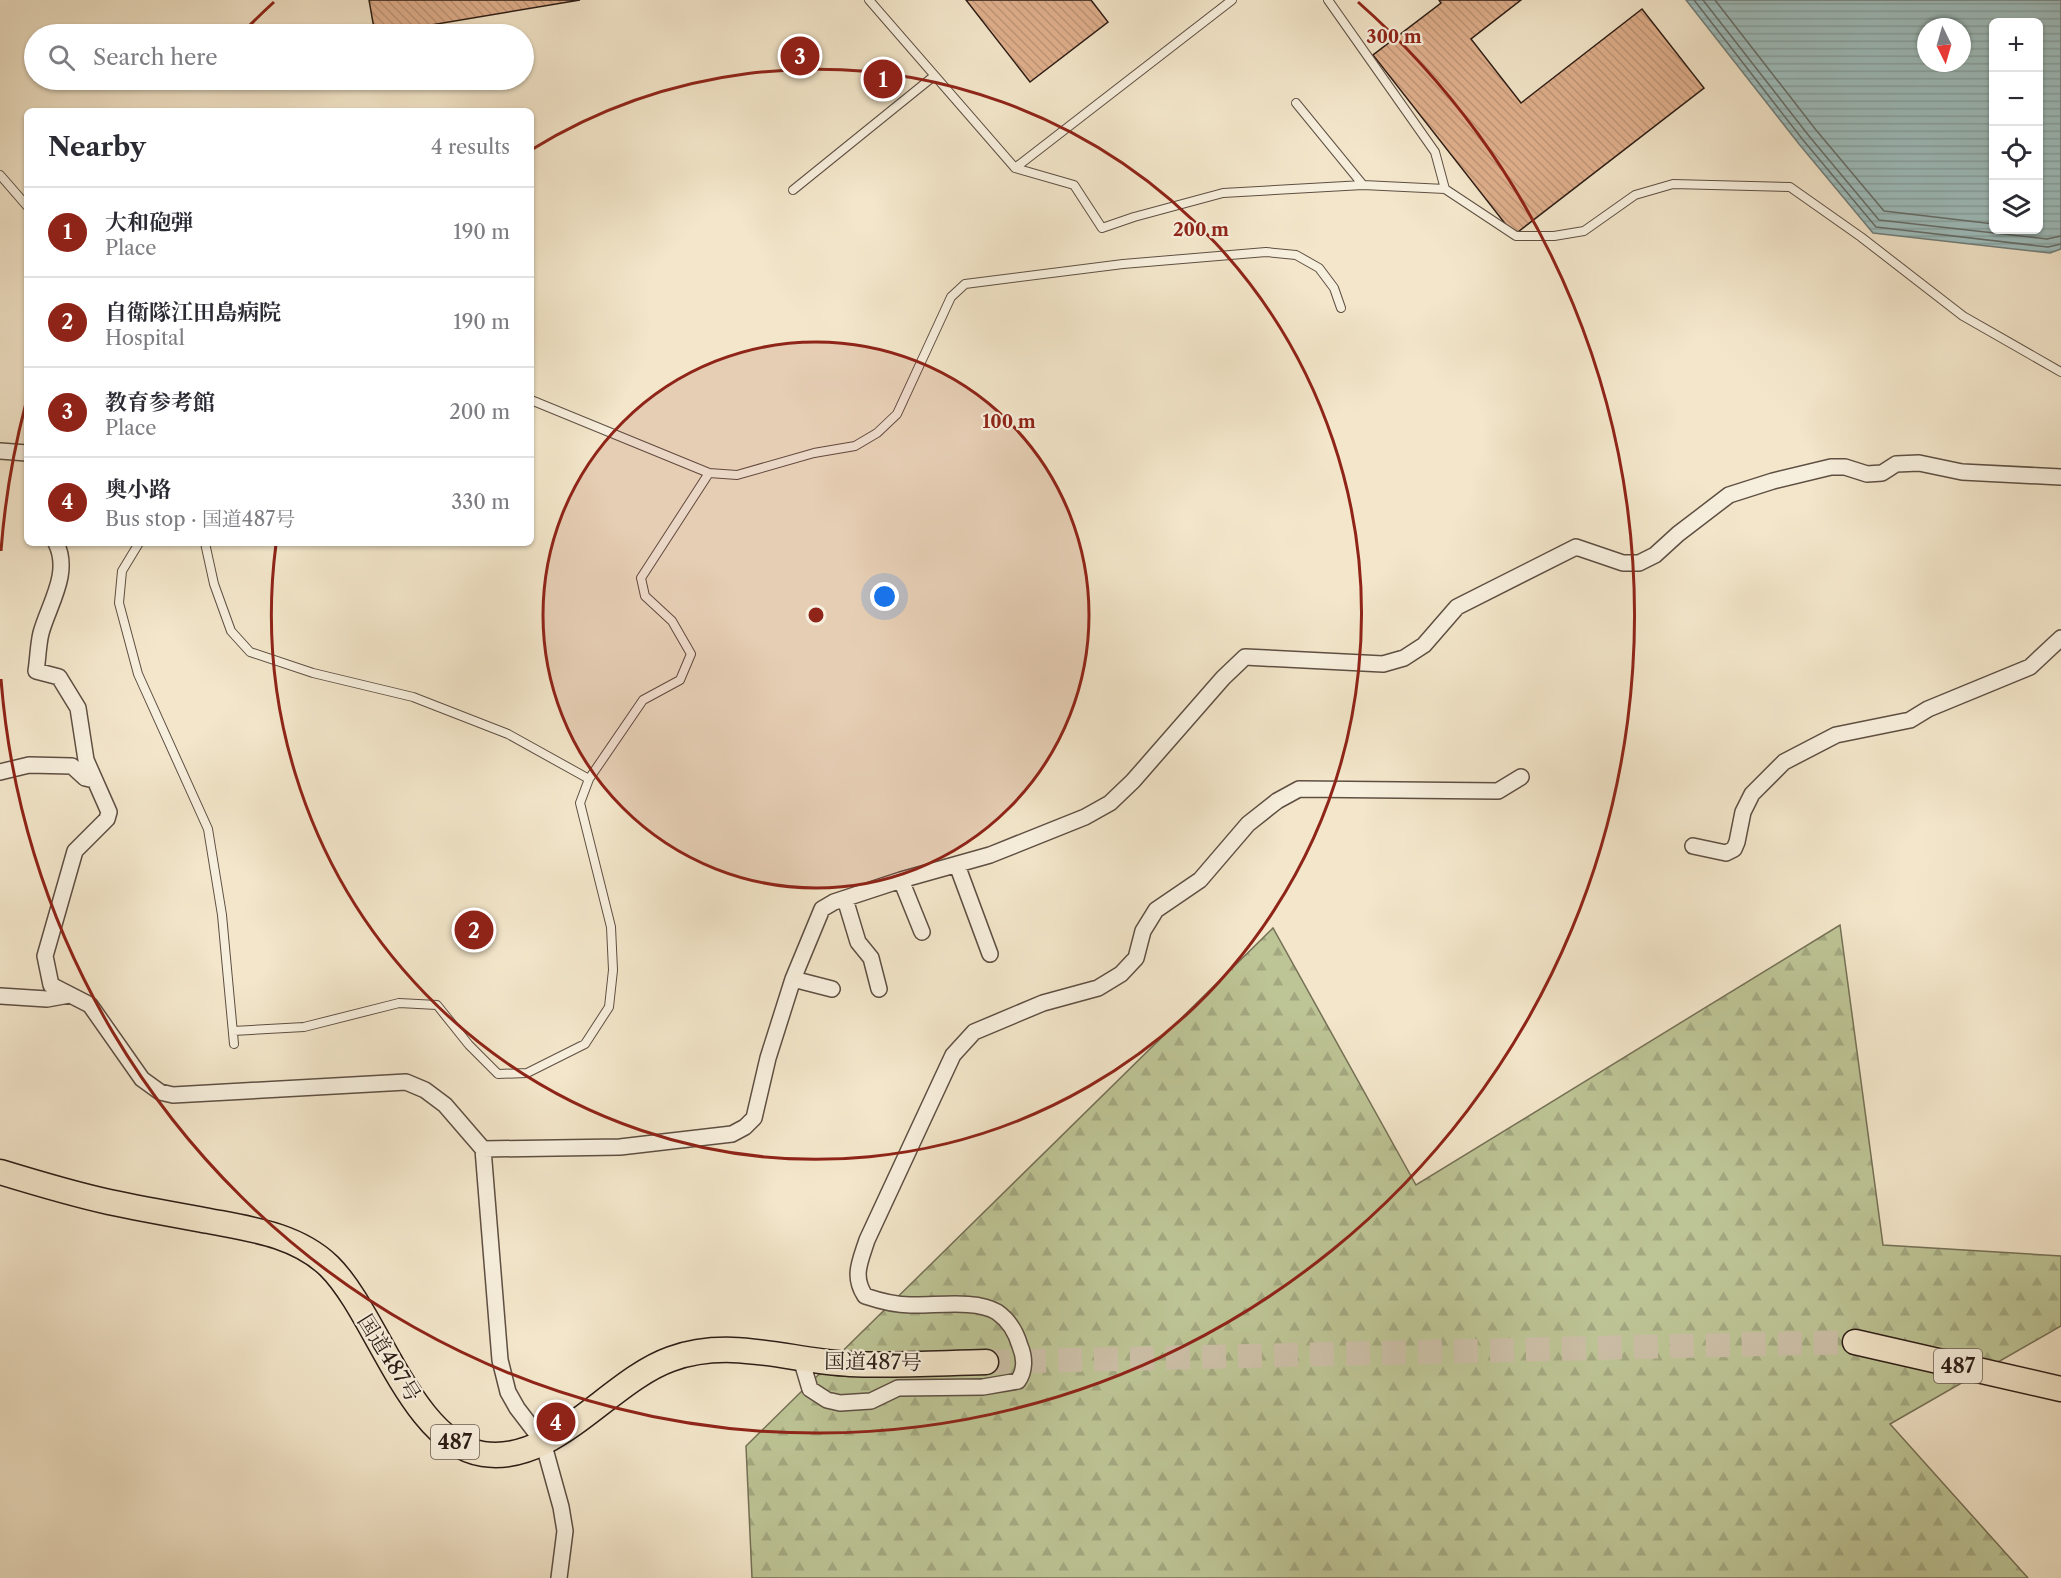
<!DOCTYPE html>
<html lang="en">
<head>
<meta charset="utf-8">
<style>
	:root { --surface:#fff; --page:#f7f7f7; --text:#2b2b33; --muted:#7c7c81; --line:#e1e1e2; --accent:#8f2418 }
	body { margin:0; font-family:"Libre Caslon Text","Noto Serif JP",serif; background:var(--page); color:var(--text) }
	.controls { position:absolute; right:18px; top:18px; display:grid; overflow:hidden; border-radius:9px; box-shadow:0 2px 4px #0004 }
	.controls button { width:54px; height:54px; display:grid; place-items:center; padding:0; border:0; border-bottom:2px solid var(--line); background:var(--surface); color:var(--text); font:30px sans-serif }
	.compass { position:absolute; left:1917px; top:18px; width:54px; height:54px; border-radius:50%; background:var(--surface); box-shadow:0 2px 4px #0004; rotate:175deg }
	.you { position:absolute; left:885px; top:597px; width:21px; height:21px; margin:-15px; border:4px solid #fff; border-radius:50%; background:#1a73e8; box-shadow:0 0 0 9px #1a73e833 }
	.badge { display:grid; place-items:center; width:39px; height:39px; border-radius:50%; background:var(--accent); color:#fff; font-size:20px; font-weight:700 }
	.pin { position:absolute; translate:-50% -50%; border:3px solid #fff; box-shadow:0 2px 6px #0006 }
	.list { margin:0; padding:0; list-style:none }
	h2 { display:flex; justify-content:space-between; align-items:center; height:78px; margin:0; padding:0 24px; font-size:26px }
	h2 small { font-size:20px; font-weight:400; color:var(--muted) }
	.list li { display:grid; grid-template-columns:39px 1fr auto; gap:18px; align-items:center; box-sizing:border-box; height:90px; padding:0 24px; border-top:2px solid var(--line) }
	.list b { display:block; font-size:22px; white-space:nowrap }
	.list p { margin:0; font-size:20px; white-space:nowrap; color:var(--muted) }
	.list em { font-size:20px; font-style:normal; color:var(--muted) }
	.icon { flex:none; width:33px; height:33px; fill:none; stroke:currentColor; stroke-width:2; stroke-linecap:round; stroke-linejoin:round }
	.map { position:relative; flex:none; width:2061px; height:1578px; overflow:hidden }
	.search { position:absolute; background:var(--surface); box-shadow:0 2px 4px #0004; left:24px; top:24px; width:510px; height:66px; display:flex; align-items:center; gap:15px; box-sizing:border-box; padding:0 21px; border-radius:33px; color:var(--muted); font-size:22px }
	.panel { position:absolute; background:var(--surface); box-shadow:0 2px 4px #0004; left:24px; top:108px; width:510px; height:438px; border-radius:9px }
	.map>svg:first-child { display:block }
</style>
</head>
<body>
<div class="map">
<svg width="2061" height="1578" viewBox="0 0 2061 1578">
	<defs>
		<pattern id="forest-firs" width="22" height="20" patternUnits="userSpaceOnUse" patternTransform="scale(1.5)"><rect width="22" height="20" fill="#bdc495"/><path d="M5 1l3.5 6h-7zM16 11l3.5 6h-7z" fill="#a3a880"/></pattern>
		<pattern id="water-rules" width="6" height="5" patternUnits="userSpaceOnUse" patternTransform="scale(1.5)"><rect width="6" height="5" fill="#9ebebe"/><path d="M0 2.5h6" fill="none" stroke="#88a3a3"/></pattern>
		<pattern id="building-back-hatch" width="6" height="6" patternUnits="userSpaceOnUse" patternTransform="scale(1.5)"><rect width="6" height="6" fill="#dfaf8c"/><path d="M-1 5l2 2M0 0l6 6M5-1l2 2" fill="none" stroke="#c09678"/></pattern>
	</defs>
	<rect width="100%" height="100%" fill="#f3e6ca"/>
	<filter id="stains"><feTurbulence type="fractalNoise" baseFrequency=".00333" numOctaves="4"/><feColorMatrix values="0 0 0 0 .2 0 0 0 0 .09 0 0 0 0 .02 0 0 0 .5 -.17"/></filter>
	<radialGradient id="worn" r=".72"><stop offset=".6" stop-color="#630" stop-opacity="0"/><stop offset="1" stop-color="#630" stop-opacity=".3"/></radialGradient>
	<path fill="url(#forest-firs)" stroke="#757056" stroke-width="1.5" d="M1840,925L1883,1245L2061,1256V1326L1890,1424L2028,1578H752L746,1446L1273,928L1416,1185Z"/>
	<path fill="url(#water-rules)" stroke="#717e7b" stroke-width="1.5" fill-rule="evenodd" d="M1686,0H2061V249L2050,253L1873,233L1799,144ZM1994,22H2038V230H1994ZM1926,27H1962V63H1926Z"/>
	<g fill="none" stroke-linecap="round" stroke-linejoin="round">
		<path stroke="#666e6a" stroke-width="1.5" d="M1694,0L1803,140L1876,227L2048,247L2061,244
			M1703,0L1809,136L1879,220L2047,239L2061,236
			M1715,0L1816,130L1884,211L1994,224"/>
	</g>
	<path fill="url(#building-back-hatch)" stroke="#2d1d16" stroke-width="1.5" d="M369,0H580L377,34H375Z
		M966,0H1091L1108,22L1030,82Z
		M1439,0H1521L1471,39L1521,103L1642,9L1704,88L1514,235L1373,55L1441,3Z"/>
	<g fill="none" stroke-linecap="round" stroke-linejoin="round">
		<path stroke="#cbbea6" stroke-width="24" stroke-dasharray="24 12" stroke-linecap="butt" d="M986,1362L1855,1342"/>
		<g stroke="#5e4f43" stroke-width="10">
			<path id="service" d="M869,0L1015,168L1074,185L1102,228L1134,217L1223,193L1363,185L1445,189L1516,236H1554L1584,231L1635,195L1673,184L1790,187L1861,237L1963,316L2061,372
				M1328,0L1435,152L1445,189
				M1296,103L1363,185
				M1015,168L1232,0
				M0,175L27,206
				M793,190L934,76
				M531,400L709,473L737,475L814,453L855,446L877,433L897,414L951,297L965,284L1123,264L1266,252L1296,255L1319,268L1334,288L1341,308
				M139,543L122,571L119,603L138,674L208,829L222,915L234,1044
				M205,543L214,584L231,631L250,652L313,673L413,697L508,734L589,779
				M233,1031L304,1027L399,1003L437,1005L469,1045L498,1074L527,1073L585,1044L609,1007L613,970L611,927L580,803L589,779L643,700L680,680L691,654L672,621L645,596L641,578L709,473"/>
		</g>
		<g stroke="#5e4f43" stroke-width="18">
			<path id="minor" d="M0,451L27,453
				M56,543C71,573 49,604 41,633C38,645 38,659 36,671L59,677L78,708L86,760L109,812L107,819L75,851L45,956L51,985L90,1005L142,1079L160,1092L173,1095L406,1082L425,1090L445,1105L483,1149L500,1360L508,1392L517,1408L543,1442L561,1507L565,1531L559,1578
				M0,772L29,765L72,766L85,778L94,780
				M1693,846L1726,853L1734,849L1737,842L1743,812L1752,794L1784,762L1836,735L1910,720L1928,709L2030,667L2061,638
				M957,865L990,954
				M901,880L922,932
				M845,899L858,942L871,958L879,989
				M793,979L832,989
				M0,996L47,999L69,995
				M483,1149L620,1147L732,1134L745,1127L754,1118L768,1058L793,979L822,909L834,902L901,880L990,855L1085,817L1110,803L1133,781L1223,678L1245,657L1383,664L1404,658L1424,645L1457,607L1576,547L1623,563H1639L1655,555L1678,534L1729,495L1773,481L1831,467H1845L1867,474L1882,473L1896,464L1919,463L1962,472L2061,477
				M801,1359L810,1389L827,1400L840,1403L871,1401L898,1388L983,1387L1018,1381C1025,1371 1025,1358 1020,1346C1016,1332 1010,1321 997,1312C976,1299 935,1306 910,1305C894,1305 880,1301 865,1296C852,1276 860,1262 867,1240L953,1055L974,1032L1043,1003L1098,988L1121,974L1136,958L1143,931L1156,910L1200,880L1248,824L1277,801L1299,789L1498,791L1521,777"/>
		</g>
		<g stroke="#2d1d16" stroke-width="27">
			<path id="trunk" d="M0,1172C36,1183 72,1194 109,1202C142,1209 176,1215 209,1221C251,1229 297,1235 329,1266C377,1313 411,1443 483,1454C554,1465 609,1381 671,1359C731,1337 789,1361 850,1364C895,1366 941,1363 986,1362
				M1855,1342L2061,1389"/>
		</g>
		<use href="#service" stroke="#f7efdd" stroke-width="8"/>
		<use href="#minor" stroke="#f7efdd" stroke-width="15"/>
		<use href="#trunk" stroke="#f3e6ca" stroke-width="24"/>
	</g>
	<circle cx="816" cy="615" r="273" fill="#8f2418" fill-opacity=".12"/>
	<g fill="none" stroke="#8f2418" stroke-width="3">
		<circle cx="816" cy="615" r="273"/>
		<path d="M531 150A545 545 0 1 1 276 544"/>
		<path d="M1 551A818 818 0 0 1 26 403M243 32A818 818 0 0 1 274 2M1358 2A818 818 0 1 1 1 679"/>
	</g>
	<g text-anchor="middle" stroke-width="4.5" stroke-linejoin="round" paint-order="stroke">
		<g fill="#f7efdd" stroke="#6a5c52" stroke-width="1.5">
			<rect x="1934" y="1349" width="48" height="34" rx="4.5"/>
			<rect x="431" y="1425" width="48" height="34" rx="4.5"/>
		</g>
		<g font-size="20" font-weight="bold" fill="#2d1d16">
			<text x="1958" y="1373">487</text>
			<text x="455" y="1449">487</text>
		</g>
		<g font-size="21" fill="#2d1d16" stroke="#f7efdd">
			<text transform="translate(389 1358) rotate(58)" y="7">国道487号</text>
			<text transform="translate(873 1362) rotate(1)" y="7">国道487号</text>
		</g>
	</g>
	<circle cx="816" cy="615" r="9" fill="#8f2418" stroke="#f7efdd" stroke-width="3"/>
	<g font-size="18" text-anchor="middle" font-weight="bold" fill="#8f2418" stroke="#f7efdd" stroke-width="4.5" stroke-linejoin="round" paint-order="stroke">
		<text x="1394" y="43">300 m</text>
		<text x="1201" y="236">200 m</text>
		<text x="1009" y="428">100 m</text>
	</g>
	<rect width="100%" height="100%" filter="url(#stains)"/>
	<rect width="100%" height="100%" fill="url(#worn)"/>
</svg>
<div class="controls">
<button>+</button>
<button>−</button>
<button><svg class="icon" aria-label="locate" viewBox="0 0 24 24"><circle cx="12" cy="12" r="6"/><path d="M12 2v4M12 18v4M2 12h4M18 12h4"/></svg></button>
<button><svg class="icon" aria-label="layers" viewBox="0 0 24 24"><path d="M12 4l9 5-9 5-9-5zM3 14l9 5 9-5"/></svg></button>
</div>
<svg class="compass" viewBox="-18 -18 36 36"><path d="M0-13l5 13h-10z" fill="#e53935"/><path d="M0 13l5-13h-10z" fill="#7c7c81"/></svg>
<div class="you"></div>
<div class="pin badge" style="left:883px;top:79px">1</div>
<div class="pin badge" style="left:474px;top:930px">2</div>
<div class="pin badge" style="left:800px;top:56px">3</div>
<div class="pin badge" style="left:556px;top:1422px">4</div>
<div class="search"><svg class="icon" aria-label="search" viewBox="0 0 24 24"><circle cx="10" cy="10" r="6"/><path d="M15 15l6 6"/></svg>Search here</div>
<section class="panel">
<h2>Nearby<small>4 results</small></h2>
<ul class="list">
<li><span class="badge">1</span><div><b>大和砲弾</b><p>Place</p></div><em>190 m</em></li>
<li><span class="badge">2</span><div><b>自衛隊江田島病院</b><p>Hospital</p></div><em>190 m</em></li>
<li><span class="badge">3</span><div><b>教育参考館</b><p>Place</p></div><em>200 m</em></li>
<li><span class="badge">4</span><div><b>奥小路</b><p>Bus stop · 国道487号</p></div><em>330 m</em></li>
</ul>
</section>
</div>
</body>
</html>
